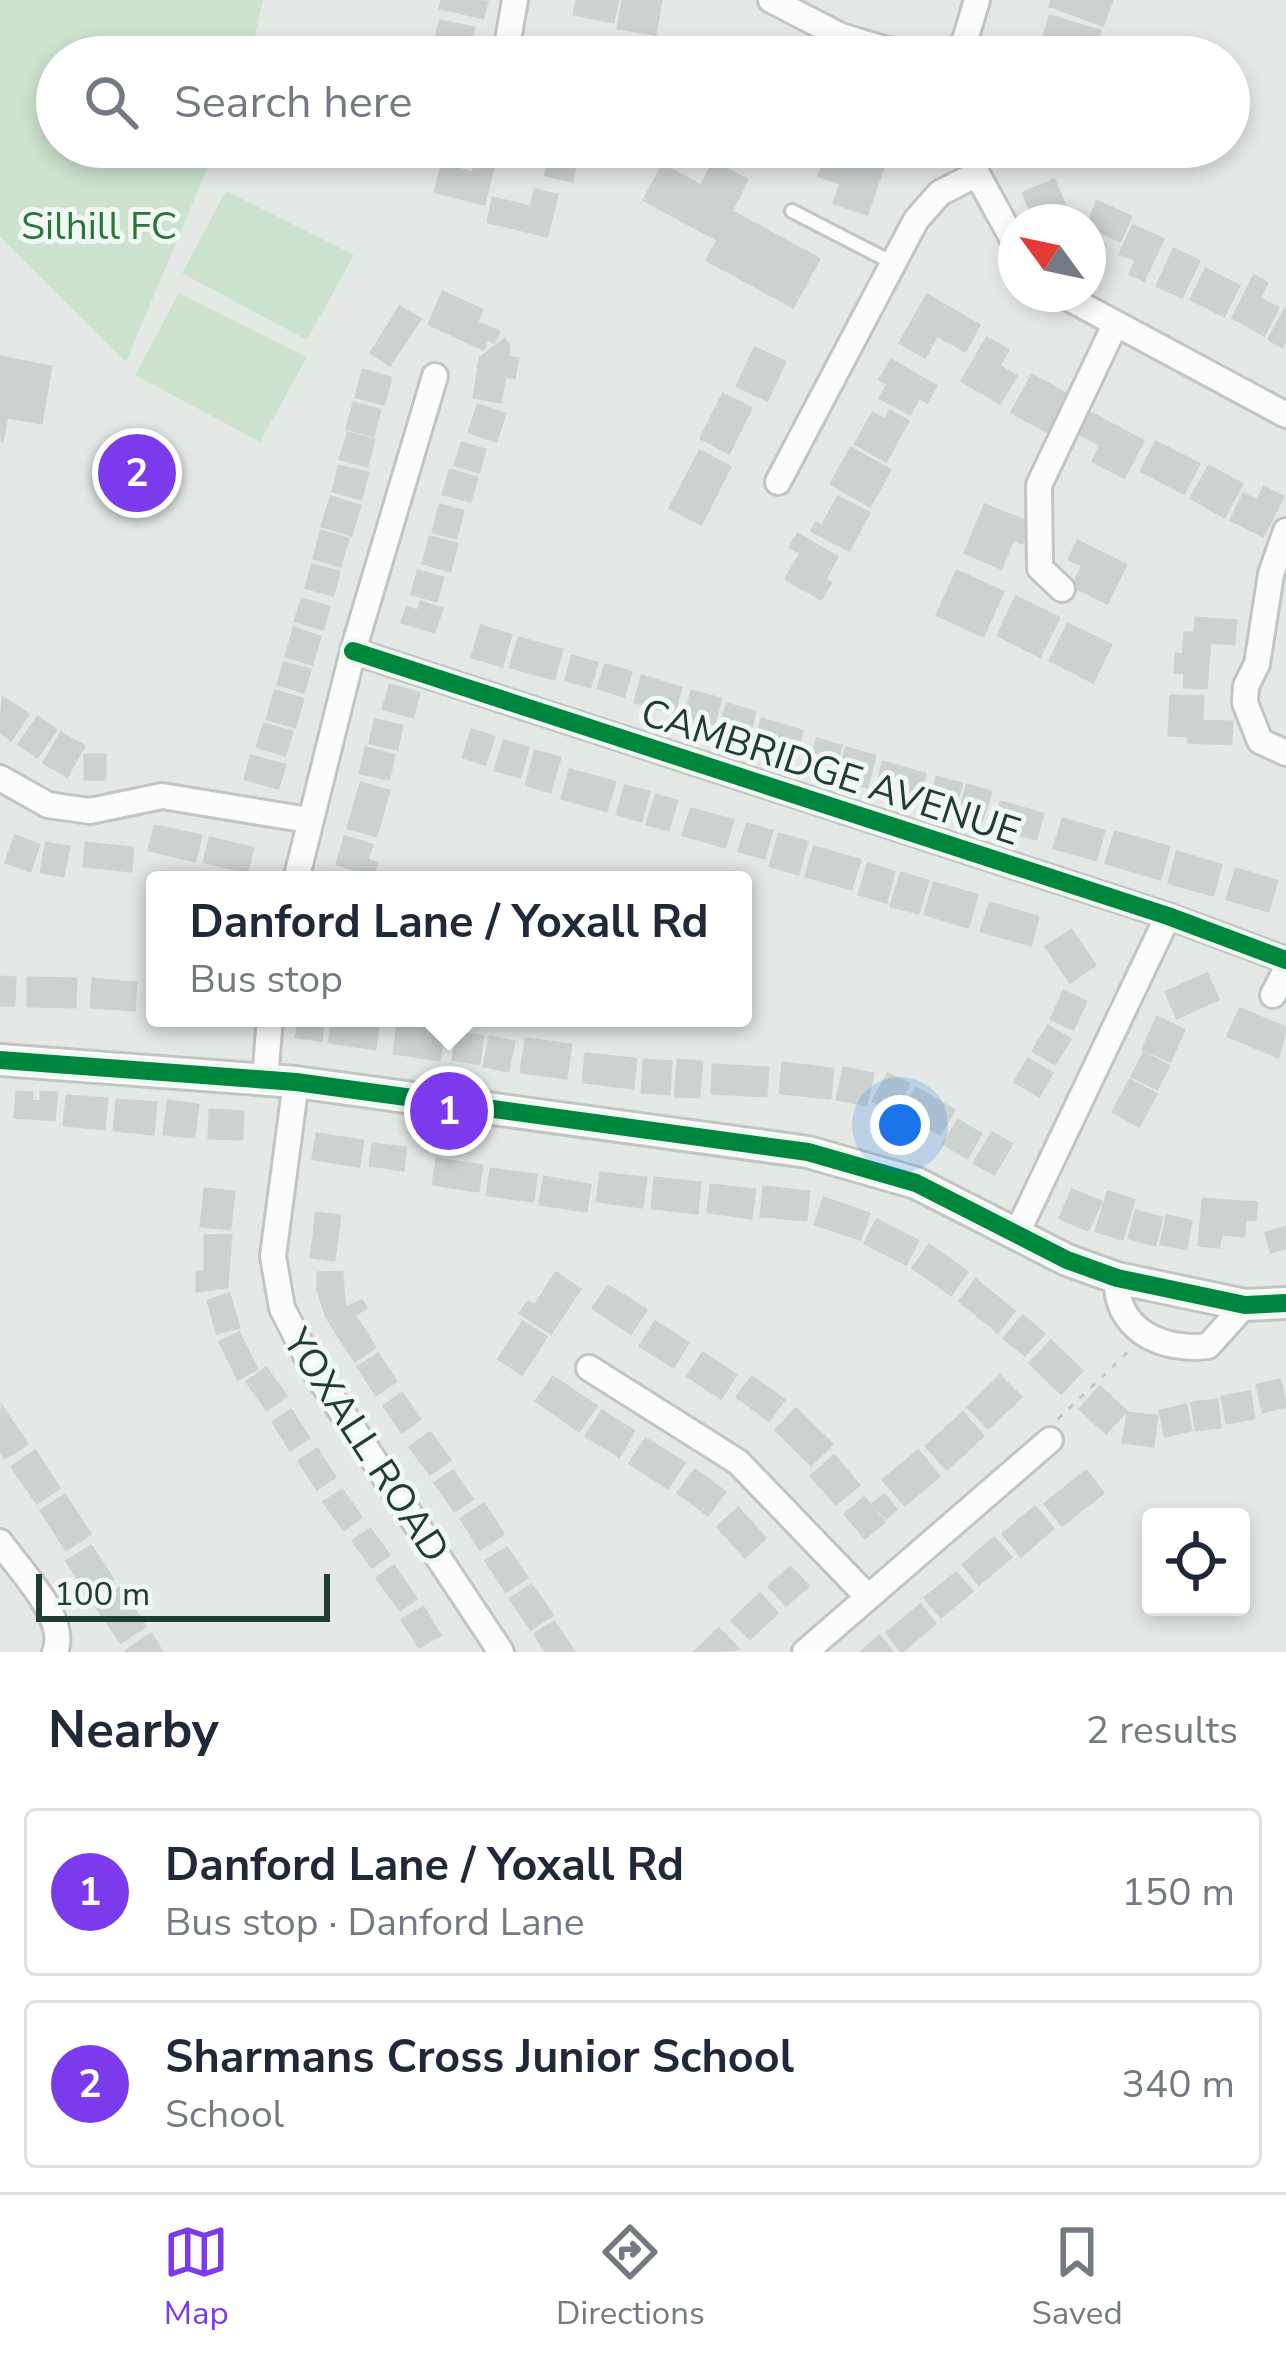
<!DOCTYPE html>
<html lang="en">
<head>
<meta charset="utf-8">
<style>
	:root { --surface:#fff; --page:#f6f6f7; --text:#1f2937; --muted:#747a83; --line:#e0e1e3; --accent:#7c3aed }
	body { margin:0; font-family:"Nunito Sans",sans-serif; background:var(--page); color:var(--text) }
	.controls { position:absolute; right:36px; bottom:36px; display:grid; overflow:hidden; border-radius:12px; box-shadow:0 6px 18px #0003 }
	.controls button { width:108px; height:108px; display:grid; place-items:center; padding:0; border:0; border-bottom:3px solid var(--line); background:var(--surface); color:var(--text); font:60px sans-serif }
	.compass { position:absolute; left:998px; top:204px; width:108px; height:108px; border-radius:50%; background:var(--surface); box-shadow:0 6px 18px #0003; rotate:303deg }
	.scale { position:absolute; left:36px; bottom:30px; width:294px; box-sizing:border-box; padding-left:12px; border:6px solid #213d31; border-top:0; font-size:33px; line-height:42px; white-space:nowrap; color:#213d31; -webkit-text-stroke:9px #f1f8f4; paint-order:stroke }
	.you { position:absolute; left:900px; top:1125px; width:42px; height:42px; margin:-30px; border:9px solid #fff; border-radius:50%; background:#1a73e8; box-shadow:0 0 0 18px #1a73e833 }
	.badge { display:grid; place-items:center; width:78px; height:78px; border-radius:50%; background:var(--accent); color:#fff; font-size:39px; font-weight:700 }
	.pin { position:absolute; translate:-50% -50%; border:6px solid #fff; box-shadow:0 3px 12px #0006 }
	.popup { position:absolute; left:146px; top:871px; width:606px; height:156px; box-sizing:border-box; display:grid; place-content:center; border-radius:12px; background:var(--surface); filter:drop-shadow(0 3px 9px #0005); font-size:39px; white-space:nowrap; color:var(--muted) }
	.popup b { font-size:45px; color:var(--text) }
	.popup::after { content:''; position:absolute; left:50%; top:100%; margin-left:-24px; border:24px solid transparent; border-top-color:var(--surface) }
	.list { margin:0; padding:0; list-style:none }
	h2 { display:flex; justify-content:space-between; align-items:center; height:156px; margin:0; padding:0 48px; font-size:51px }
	h2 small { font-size:39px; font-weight:400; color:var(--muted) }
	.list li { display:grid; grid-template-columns:78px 1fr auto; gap:36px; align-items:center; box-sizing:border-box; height:168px; margin:0 24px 24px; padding:0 24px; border:3px solid var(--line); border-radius:12px }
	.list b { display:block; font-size:45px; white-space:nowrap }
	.list p { margin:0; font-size:39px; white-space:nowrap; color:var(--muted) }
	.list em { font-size:39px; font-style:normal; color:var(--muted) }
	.icon { flex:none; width:66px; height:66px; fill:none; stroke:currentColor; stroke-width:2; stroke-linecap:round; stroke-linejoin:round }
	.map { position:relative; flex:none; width:1286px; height:1652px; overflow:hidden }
	.search { position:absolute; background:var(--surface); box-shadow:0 6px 18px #0003; left:36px; right:36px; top:36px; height:132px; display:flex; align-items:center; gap:30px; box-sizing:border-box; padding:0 42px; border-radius:66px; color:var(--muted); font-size:45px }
	.sheet { height:540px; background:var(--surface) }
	nav { display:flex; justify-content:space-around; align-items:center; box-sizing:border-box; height:168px; border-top:3px solid var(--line); background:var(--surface); font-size:33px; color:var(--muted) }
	nav a { display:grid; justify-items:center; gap:6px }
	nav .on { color:var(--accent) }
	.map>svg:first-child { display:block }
</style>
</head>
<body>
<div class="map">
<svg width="1286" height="1652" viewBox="0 0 1286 1652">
	<rect width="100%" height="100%" fill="#e4e9e6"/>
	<path fill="#cce3cf" d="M0,0H263L250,57H57V147H216L126,362L0,237Z
		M226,191L354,255L307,340L182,273Z
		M179,293L307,357L260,442L135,375Z"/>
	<path fill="#ccd2cf" stroke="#ccd2cf" stroke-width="3" d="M442,0L487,2L483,18L440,8Z
		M577,0H618L613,22L574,14Z
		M623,0H661L655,34L618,28Z
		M1052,0H1112L1103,25L1050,6Z
		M1050,16L1100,31L1096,46L1078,41L1074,57H1038Z
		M440,21L474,28L470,45L459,42L456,57H432Z
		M552,147H580L572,181L545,175Z
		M829,147H890L867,214L834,203L841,183L819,176Z
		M714,162L747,180L731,211L819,259L793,307L707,260L718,240L644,200L663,165L701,186Z
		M475,163L493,167L484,204L435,192L442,165L473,173Z
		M1054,180L1072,222H1035L1023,193Z
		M535,190L557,195L547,236L488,222L493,198L531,207Z
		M1097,201L1131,217L1120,241L1088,226Z
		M1133,226L1163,239L1144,280L1130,274L1136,260L1120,254Z
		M1174,249L1199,261L1182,297L1157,286Z
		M1206,269L1239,286L1224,316L1191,299Z
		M1254,276L1267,283L1259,298L1278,308L1264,335L1233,318Z
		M443,292L482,310L477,322L499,332L494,342L487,339L483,349L429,324Z
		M927,295L979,325L965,351L937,335L925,357L900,343Z
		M400,307L420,319L390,365L371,353Z
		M1286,308V340L1282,347L1269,339Z
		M987,338L1008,350L999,366L1016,376L1000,403L962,381Z
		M504,340L509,345L508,357L518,359L514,378L505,376L500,402L474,397L480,358Z
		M755,348L785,362L767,400L737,386Z
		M0,357L51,367L41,423L7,417L2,442Z
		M891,360L936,386L927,402L919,397L910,414L880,398L888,384L880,379Z
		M363,370L391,378L384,404L356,397Z
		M1032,375L1072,397L1051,434L1012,412Z
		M723,394L751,408L729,453L701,438Z
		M354,403L380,410L373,436L347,428Z
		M478,405L505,414L496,441L469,432Z
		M890,411L908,421L886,461L855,444L873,413L885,420Z
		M1089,412L1143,441L1124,477L1093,461L1101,445L1078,433Z
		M348,433L374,440L367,466L340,459Z
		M1156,442L1199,464L1184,493L1141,471Z
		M462,443L485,450L479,472L455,465Z
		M851,448L890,470L870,506L831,484Z
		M700,451L730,467L701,524L670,508Z
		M339,466L368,473L361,499L333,491Z
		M1209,466L1242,484L1224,517L1191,498Z
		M450,470L477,478L470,501L443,494Z
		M1264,487L1283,497L1263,536L1231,520L1244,494L1257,501Z
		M331,497L360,506L351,535L322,526Z
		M838,497L869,513L849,550L812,531L816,523L822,526Z
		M440,505L463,511L456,538L433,532Z
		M985,505L1030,523L1022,543L1013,539L1001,568L965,553Z
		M321,531L348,539L340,566L314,558Z
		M798,534L837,557L825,579L831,583L821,599L786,579L801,553L790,547Z
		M430,537L457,544L450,571L423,563Z
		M1078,541L1126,565L1107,603L1073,586L1083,565L1069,559Z
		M312,565L339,572L333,595L306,588Z
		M418,571L443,578L436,601L412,594Z
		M957,571L1003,592L983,636L937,615Z
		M1016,597L1059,618L1040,656L998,635Z
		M302,599L329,607L323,629L295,621Z
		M421,602L442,609L434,632L402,622L407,608L418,611Z
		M1196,618L1236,621L1234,644L1210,642L1206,688L1184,687L1185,673L1175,672L1176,654L1183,655L1185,633H1195Z
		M1068,624L1111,645L1093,682L1050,660Z
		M481,626L511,635L502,666L472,657Z
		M294,628L320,637L312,664L286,656Z
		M519,638L562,650L554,679L510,667Z
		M572,656L597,663L590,687L566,680Z
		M284,663L310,670L304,692L278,684Z
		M605,665L631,672L624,696L598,688Z
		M642,676L681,688L674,713L635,702Z
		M390,685L419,693L413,717L383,709Z
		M275,691L303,699L295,727L267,719Z
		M692,691L721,699L714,724L685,716Z
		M1171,696L1203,697L1202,721L1232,722L1231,744L1188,742L1189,736L1169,735Z
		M3,698L28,714L11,740L0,732Z
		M727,704L755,712L749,736L720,728Z
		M38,717L56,730L37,757L19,744Z
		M762,719L802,731L795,755L754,744Z
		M375,720L402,726L397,749L370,743Z
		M264,724L292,732L285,755L257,747Z
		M472,730L494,737L485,764L463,757Z
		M61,733L84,746L67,776L44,763Z
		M817,739L841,746L833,773L810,766Z
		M504,741L528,748L520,777L495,770Z
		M366,748L394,755L389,779L360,773Z
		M846,748L875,756L867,787L838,779Z
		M535,751L560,758L550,792L526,785Z
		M85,755H105V779H85Z
		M251,756L285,765L278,788L245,779Z
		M883,762L925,774L917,801L876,789Z
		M570,770L615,782L606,811L562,798Z
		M937,777L962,784L953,813L929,806Z
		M361,783L389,791L376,836L348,828Z
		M967,785L991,792L982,820L959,814Z
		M625,786L649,792L641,821L617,814Z
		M656,795L677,801L668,830L647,824Z
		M1001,802L1043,814L1036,839L994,828Z
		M691,809L733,820L725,847L683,835Z
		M1063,819L1104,831L1096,860L1054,848Z
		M747,824L772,831L764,858L739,851Z
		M155,826L201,836L195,861L149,850Z
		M1115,832L1169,847L1160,879L1106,863Z
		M779,834L807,842L798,874L770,866Z
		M15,836L39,845L30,871L6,862Z
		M345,837L372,845L367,860L377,863L373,875L337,864Z
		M210,838L253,848L247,872L204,862Z
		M46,843L69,847L63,876L41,872Z
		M86,843L133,848L131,871L84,866Z
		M814,847L860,860L851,889L806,876Z
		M1177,852L1221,865L1213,895L1169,883Z
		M868,864L894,872L886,902L859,894Z
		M1236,869L1277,881L1268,911L1227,899Z
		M901,873L928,881L918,913L891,906Z
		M934,883L977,895L968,927L925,914Z
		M990,903L1038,917L1031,945L981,931Z
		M1071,930L1095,965L1070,982L1046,947Z
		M1207,974L1218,999L1177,1018L1166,992Z
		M0,977L15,978L14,1005H0Z
		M28,978L76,979L75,1007L28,1006Z
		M93,979L136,983L134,1010L91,1007Z
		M1064,991L1086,1002L1073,1029L1051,1019Z
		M1240,1009L1286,1028L1278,1057L1228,1036Z
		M1157,1017L1184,1030L1170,1061L1143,1049Z
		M299,1018H324L321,1040L296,1037Z
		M333,1018L379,1021L375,1049L329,1042Z
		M398,1022L444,1029L439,1060L394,1053Z
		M1048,1026L1070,1039L1055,1064L1033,1051Z
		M458,1032L483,1037L479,1064L453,1059Z
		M490,1037L514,1042L508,1071L484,1066Z
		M526,1039L571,1045L566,1078L521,1072Z
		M1144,1053L1169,1066L1157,1089L1132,1076Z
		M586,1054L636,1059L633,1088L583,1082Z
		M1028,1059L1052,1073L1039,1096L1015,1082Z
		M644,1060L671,1062L669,1094L642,1092Z
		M678,1060L702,1062L699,1097L675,1096Z
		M783,1063L833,1069L830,1098L780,1093Z
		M713,1065L768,1068L766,1096L712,1093Z
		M844,1068L873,1074L866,1105L837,1099Z
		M888,1074L909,1084L894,1112L873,1101Z
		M1130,1080L1156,1094L1139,1126L1113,1112Z
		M916,1088L954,1110L940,1134L902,1112Z
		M17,1092L32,1093L31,1101L41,1102V1092L57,1093L54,1120L15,1117Z
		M67,1096L107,1099L104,1129L64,1125Z
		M117,1100L156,1103L153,1134L114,1130Z
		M168,1101L198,1105L194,1137L164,1134Z
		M210,1110L243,1112L242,1139L209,1138Z
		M958,1120L981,1134L967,1158L944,1144Z
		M992,1133L1012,1144L994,1174L974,1163Z
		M317,1134L363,1141L359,1166L313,1159Z
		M373,1144L406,1148L403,1170L370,1165Z
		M437,1159L482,1166L478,1191L433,1184Z
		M491,1169L536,1175L533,1201L487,1195Z
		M601,1173L646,1178L642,1207L597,1201Z
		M544,1177L590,1185L586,1211L540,1204Z
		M655,1178L700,1183L697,1213L652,1208Z
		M711,1185L755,1190L751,1218L708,1212Z
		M764,1187L809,1192L806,1220L761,1216Z
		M205,1189L234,1192L230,1229L201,1226Z
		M1072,1190L1101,1202L1088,1230L1060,1218Z
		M1108,1192L1134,1200L1122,1239L1096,1231Z
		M824,1198L869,1214L860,1239L815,1224Z
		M1203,1199L1257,1203L1255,1220L1245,1219L1244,1236L1221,1234L1219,1247L1199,1245Z
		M1136,1211L1162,1218L1155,1245L1129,1238Z
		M316,1213L340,1216L337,1238L314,1235Z
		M1167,1216L1191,1221L1186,1249L1161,1244Z
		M877,1220L918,1241L906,1264L865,1243Z
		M1286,1227V1248L1271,1252L1266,1233Z
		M231,1235L227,1287L197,1291V1273L205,1271V1236Z
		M314,1235L337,1238L334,1260L311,1257Z
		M929,1245L967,1272L951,1295L913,1268Z
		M342,1272L343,1289L318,1290V1273Z
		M556,1273L580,1289L551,1333L520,1313L528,1302L535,1306Z
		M976,1280L1014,1311L998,1332L960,1301Z
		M608,1286L646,1310L631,1333L593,1308Z
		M343,1289L345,1307L326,1316L318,1290Z
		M229,1294L239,1327L217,1333L208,1301Z
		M362,1301L366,1308L354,1315L362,1327L342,1341L326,1316Z
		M1023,1316L1044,1334L1025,1355L1004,1338Z
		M523,1322L546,1337L522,1374L499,1359Z
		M655,1322L688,1343L673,1367L640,1346Z
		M362,1327L375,1347L355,1361L342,1341Z
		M239,1333L257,1369L238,1379L220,1342Z
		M1051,1341L1082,1371L1061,1393L1030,1363Z
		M703,1353L736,1375L721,1398L688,1376Z
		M378,1354L387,1368L367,1381L358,1367Z
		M266,1368L286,1396L267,1410L247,1382Z
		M387,1368L396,1381L376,1395L367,1381Z
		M1000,1376L1021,1397L988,1428L968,1407Z
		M553,1377L596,1406L579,1431L536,1401Z
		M752,1377L784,1400L769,1420L737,1397Z
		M1280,1380L1286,1406L1263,1412L1257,1385Z
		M1100,1387L1126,1411L1106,1433L1080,1409Z
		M1250,1392L1254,1418L1227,1423L1222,1397Z
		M402,1393L411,1406L393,1419L384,1406Z
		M1217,1400L1220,1427L1196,1430L1192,1403Z
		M1186,1405L1191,1430L1165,1436L1160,1411Z
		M411,1406L420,1419L402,1432L393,1419Z
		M2,1407L27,1444L5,1458L0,1451Z
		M796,1409L832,1444L811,1465L776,1430Z
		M291,1410L309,1438L290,1450L273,1422Z
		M602,1411L634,1431L619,1456L586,1436Z
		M963,1413L983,1436L947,1469L926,1446Z
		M1128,1413L1157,1416L1153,1446L1123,1442Z
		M430,1433L440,1446L420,1461L410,1447Z
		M646,1439L684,1463L668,1488L630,1463Z
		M440,1446L450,1460L430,1474L420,1461Z
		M317,1449L335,1477L317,1489L299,1461Z
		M35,1451L59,1488L37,1503L12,1467Z
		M918,1451L939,1476L905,1505L883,1480Z
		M834,1456L859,1485L836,1504L811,1476Z
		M695,1470L725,1492L708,1515L678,1493Z
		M453,1471L462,1485L445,1497L435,1483Z
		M1086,1471L1103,1493L1062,1525L1045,1504Z
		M462,1485L472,1499L455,1511L445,1497Z
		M342,1490L361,1517L344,1530L324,1502Z
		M65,1495L90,1534L66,1550L41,1511Z
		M884,1495L896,1509L886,1518L873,1504Z
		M864,1498L884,1522L865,1538L845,1514Z
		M484,1504L494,1519L471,1534L461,1519Z
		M1035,1507L1053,1528L1021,1556L1003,1534Z
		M738,1508L765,1538L745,1557L718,1527Z
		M494,1519L503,1534L480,1549L471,1534Z
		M370,1529L389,1555L372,1567L353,1541Z
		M994,1538L1011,1557L979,1584L963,1565Z
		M91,1546L113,1579L90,1596L67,1561Z
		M507,1548L517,1563L496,1576L486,1561Z
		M517,1563L527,1578L506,1591L496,1576Z
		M394,1566L416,1599L400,1610L377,1578Z
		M790,1567L808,1586L786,1605L769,1586Z
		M956,1573L972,1591L941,1617L925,1598Z
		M531,1585L542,1600L521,1614L510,1599Z
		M120,1588L145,1626L121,1642L95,1605Z
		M760,1594L777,1613L750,1639L732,1621Z
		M542,1600L552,1615L531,1629L521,1614Z
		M920,1605L935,1623L902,1652L887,1633Z
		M423,1607L440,1635L419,1647L402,1620Z
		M554,1622L564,1637L545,1650L535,1634Z
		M719,1629L738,1649L695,1652Z
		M151,1634L162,1652H127L126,1651Z
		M879,1636L892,1652H861Z
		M564,1637L574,1652H546L545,1650Z"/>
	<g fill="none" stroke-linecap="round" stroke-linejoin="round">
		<g stroke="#c1c6c3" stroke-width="18">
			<path id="service" d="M792,211L893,263"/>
		</g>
		<g stroke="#c1c6c3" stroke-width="30">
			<path id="minor" d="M771,0L841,36L911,57
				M505,57L515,0
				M960,57L977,0
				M972,147L977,174L1016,245
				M1061,294L1286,415
				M778,482L916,220L940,193L977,174
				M1286,531L1271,574L1257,664L1246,686L1245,703L1260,741L1286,753
				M1062,589L1040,568L1039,485L1114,327
				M353,651L1168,916L1286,960
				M0,778L48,805L90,811L162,796L308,820
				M296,880L353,651L435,376
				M1273,995L1286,970
				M265,1080L270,1018
				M296,1082L273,1256L282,1308L312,1367L501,1652
				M1017,1233L1168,916
				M1117,1278C1114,1329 1162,1352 1208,1346L1245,1305
				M589,1368L738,1462L868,1597
				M0,1542C19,1570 69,1618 55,1652
				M805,1652L1050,1440"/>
		</g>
		<g stroke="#c1c6c3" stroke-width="36">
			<path id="tertiary" d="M0,1060L296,1082L808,1152L916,1183L1067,1260L1117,1278L1245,1305L1286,1303"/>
		</g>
		<path stroke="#c0c9c4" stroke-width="3" stroke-dasharray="6 9" stroke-linecap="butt" d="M1058,1419L1129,1351"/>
		<use href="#service" stroke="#fbfcfb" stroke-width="12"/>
		<use href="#minor" stroke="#fbfcfb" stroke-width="24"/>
		<use href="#tertiary" stroke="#fbfcfb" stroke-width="30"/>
		<g stroke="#f1f8f4" stroke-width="26">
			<path id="cycleway" d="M353,651L1168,916L1286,960
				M0,1060L296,1082L808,1152L916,1183L1067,1260L1117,1278L1245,1305L1286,1303"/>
		</g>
		<use href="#cycleway" stroke="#00873e" stroke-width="18"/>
	</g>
	<g text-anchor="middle" stroke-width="10" stroke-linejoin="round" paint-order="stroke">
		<g font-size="39" fill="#2a753a" stroke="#f1f8f4">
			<text x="99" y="239">Silhill FC</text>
		</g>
		<g font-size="39" fill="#213d31" stroke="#f1f8f4">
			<text transform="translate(831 771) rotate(18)" y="14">CAMBRIDGE AVENUE</text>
			<text transform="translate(367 1445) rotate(57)" y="14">YOXALL ROAD</text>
		</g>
	</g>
</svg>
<div class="controls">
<button><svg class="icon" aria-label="locate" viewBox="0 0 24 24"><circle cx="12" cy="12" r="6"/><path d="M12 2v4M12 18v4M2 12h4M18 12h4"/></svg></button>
</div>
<svg class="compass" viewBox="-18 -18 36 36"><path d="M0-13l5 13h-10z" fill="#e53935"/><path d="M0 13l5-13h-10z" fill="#747a83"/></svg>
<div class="scale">100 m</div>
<div class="you"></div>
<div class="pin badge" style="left:449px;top:1111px">1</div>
<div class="popup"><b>Danford Lane / Yoxall Rd</b>Bus stop</div>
<div class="pin badge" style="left:137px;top:473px">2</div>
<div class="search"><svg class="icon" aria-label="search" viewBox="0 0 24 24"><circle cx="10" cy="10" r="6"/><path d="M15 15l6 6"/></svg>Search here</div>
</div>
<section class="sheet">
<h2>Nearby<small>2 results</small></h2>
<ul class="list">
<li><span class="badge">1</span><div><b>Danford Lane / Yoxall Rd</b><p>Bus stop · Danford Lane</p></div><em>150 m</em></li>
<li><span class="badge">2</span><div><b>Sharmans Cross Junior School</b><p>School</p></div><em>340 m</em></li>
</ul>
</section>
<nav>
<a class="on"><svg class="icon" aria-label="map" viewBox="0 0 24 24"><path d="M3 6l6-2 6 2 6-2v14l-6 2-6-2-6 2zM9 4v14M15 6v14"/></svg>Map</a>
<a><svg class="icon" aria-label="directions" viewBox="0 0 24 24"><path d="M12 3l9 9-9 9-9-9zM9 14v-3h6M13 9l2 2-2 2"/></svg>Directions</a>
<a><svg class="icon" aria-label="saved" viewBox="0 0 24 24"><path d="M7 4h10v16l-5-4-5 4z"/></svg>Saved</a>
</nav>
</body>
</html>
